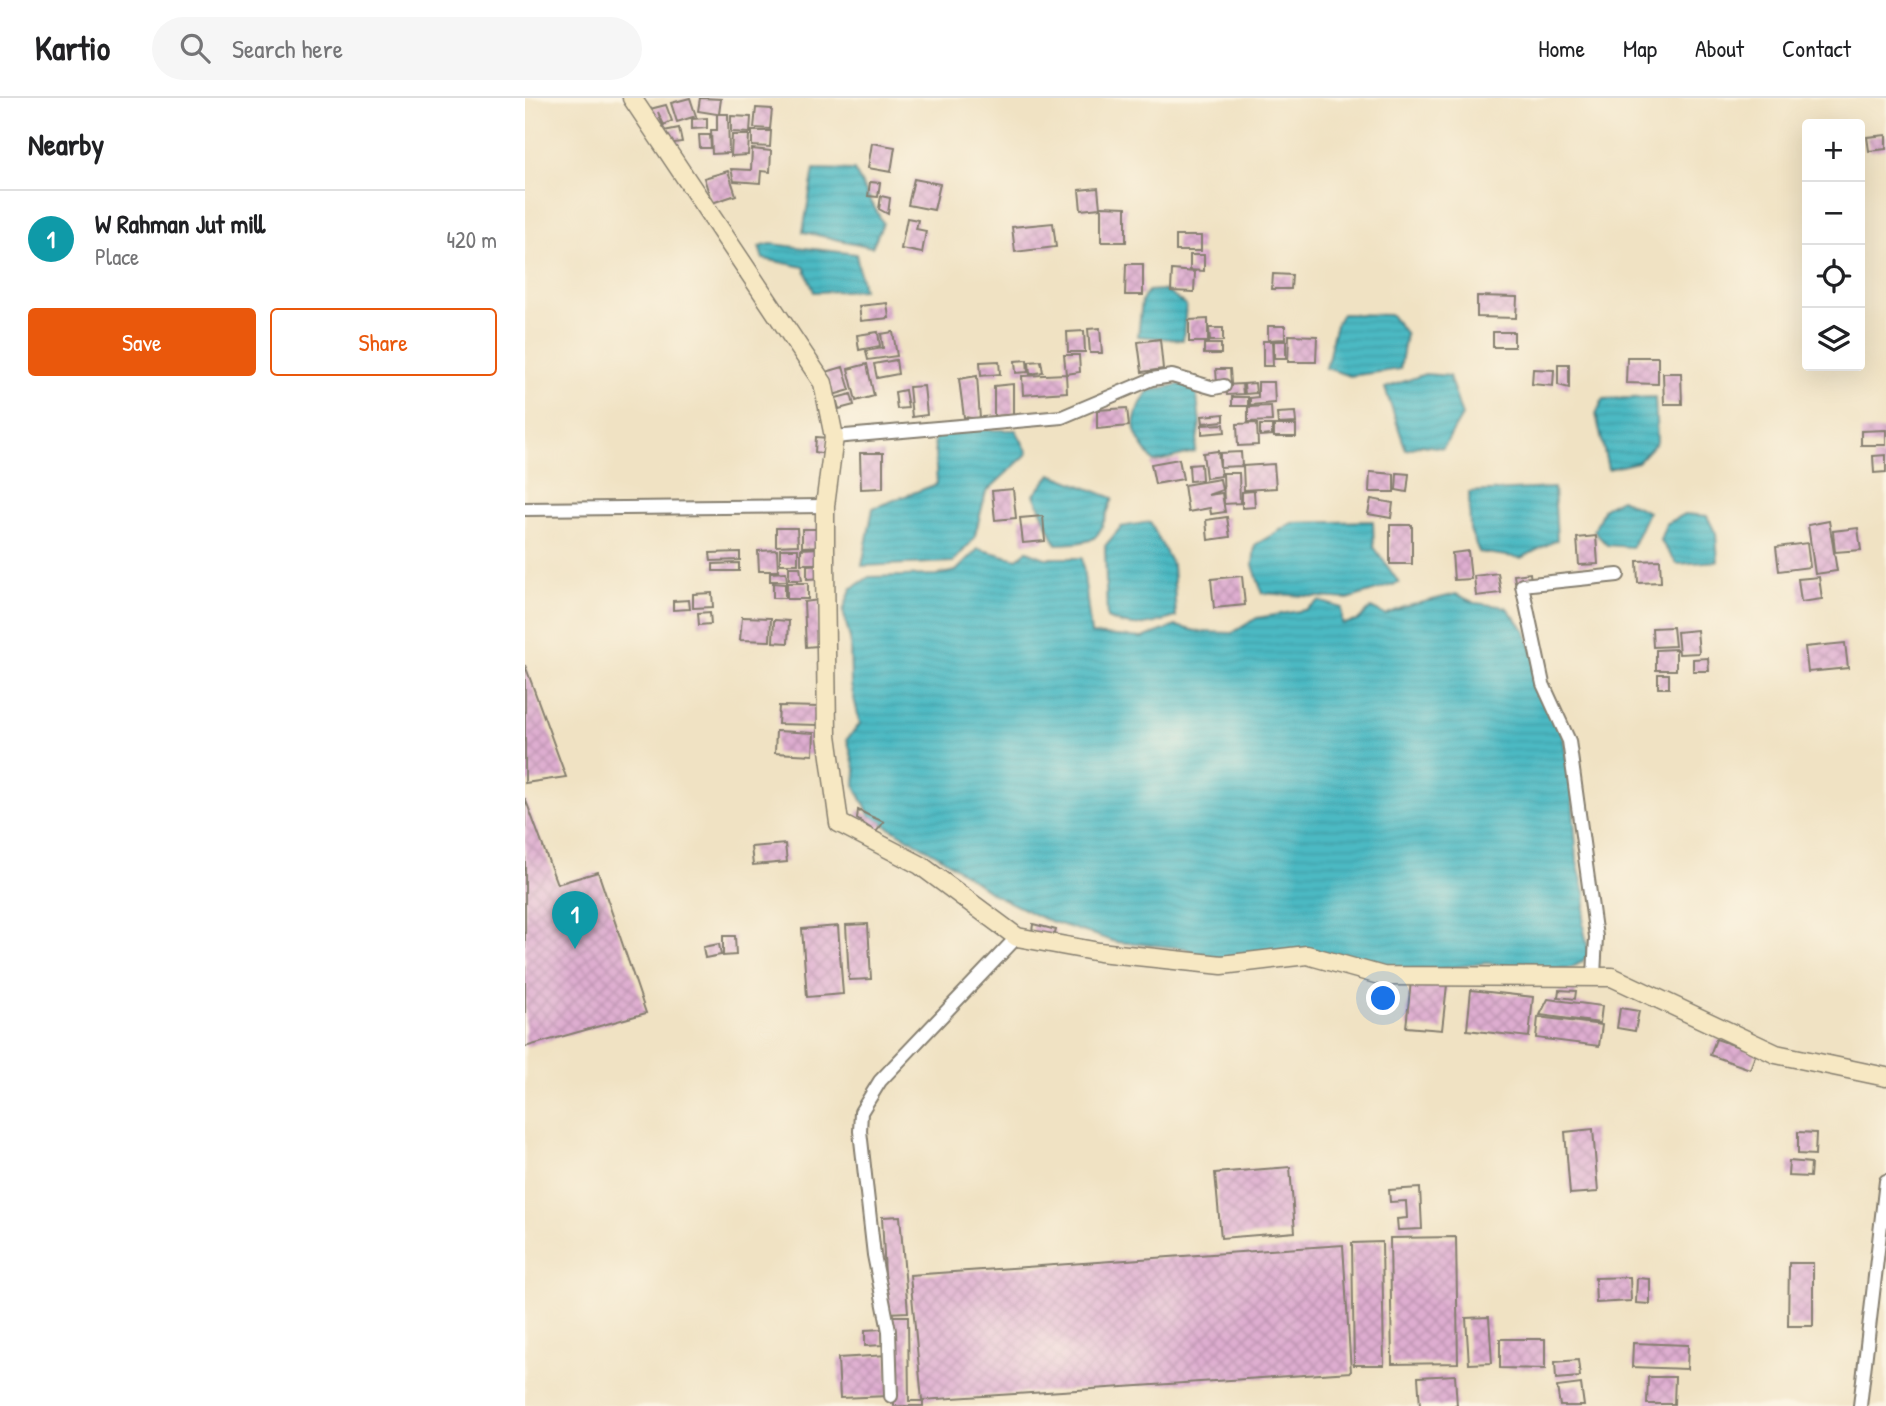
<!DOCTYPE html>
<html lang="en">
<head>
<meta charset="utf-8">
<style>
	:root { --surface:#fff; --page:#f6f6f6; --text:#202124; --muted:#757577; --line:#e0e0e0; --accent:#ea580c }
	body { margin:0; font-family:"Patrick Hand",sans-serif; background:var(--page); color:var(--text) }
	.controls { position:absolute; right:21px; top:21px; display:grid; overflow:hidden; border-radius:7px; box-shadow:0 7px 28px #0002 }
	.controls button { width:63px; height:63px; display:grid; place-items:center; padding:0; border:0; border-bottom:2px solid var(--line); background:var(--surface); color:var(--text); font:35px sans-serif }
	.you { position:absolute; left:859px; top:901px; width:24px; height:24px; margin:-18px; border:5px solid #fff; border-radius:50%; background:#1a73e8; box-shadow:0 0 0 10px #1a73e833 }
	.badge { display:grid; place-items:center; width:46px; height:46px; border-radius:50%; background:var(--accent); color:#fff; font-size:23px; font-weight:700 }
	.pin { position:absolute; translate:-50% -58px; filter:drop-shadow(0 2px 4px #0008) }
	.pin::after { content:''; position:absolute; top:37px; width:24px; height:21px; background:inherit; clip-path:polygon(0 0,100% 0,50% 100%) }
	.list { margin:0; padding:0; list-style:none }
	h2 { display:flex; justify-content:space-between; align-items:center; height:91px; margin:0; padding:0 28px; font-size:30px }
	h2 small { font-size:23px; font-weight:400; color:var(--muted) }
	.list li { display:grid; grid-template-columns:46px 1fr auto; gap:21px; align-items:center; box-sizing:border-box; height:98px; padding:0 28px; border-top:2px solid var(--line) }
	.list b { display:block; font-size:26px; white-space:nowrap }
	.list p { margin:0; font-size:23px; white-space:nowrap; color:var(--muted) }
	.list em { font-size:23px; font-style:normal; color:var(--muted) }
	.actions { display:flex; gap:14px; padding:21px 28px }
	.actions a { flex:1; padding:16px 0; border:2px solid var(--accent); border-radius:7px; text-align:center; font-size:24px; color:var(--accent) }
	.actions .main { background:var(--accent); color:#fff }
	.icon { flex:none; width:38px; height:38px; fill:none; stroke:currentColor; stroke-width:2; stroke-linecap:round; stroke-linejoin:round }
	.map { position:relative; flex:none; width:1361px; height:1308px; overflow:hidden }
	header { display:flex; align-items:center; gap:42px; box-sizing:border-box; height:98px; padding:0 35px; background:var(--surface); border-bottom:2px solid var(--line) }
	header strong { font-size:33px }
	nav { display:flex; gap:38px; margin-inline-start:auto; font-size:24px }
	.search { width:490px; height:63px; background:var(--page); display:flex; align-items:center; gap:18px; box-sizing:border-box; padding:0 24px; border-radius:38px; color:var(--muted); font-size:26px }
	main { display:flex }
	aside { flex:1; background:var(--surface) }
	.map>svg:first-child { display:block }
</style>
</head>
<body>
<header>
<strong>Kartio</strong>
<div class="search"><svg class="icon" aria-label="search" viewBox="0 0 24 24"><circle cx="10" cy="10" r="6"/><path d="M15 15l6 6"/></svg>Search here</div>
<nav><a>Home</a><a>Map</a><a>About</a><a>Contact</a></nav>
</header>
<main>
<aside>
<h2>Nearby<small></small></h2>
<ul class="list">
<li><span class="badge" style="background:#0f9aa8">1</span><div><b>W Rahman Jut mill</b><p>Place</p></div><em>420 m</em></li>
</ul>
<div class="actions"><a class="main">Save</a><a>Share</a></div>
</aside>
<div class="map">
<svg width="1361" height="1308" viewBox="0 0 1361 1308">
	<defs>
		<pattern id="water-rules" width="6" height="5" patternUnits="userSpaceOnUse" patternTransform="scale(1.75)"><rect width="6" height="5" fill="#4bb9c3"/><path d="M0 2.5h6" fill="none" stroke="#419ea7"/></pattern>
		<pattern id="building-cross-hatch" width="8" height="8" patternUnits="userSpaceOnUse" patternTransform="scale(1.75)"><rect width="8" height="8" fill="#deadd0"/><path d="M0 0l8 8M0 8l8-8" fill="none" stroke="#be94b2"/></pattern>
	</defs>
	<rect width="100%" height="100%" fill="#fcf5e5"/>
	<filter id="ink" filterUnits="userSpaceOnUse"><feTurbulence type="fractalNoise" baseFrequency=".0143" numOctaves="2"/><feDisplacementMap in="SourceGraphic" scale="14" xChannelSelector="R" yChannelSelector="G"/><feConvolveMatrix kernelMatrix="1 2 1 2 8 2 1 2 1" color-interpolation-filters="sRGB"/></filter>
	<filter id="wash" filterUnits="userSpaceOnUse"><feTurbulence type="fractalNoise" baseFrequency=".00686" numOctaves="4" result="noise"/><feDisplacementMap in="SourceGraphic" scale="28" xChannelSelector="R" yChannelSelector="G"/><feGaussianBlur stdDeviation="1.57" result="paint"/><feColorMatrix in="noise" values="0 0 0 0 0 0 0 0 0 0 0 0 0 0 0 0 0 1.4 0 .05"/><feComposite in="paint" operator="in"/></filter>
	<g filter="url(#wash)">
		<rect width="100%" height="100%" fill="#f0e2c3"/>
		<path fill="url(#water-rules)" stroke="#346a70" stroke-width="2" d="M289,71L329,72L358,125L347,149L278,134Z
			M246,146L331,156L338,192L289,194L279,169L238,161L234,149Z
			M639,192L661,207L658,242L613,238L617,203L623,193Z
			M817,216L866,217L881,236L875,271L825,278L801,270C807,252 806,230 817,216Z
			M900,276L924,278L937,318L918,350L896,347L881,352L860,290Z
			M657,286L671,290L675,325L670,354L629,364C606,332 602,328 623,293Z
			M1130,299L1132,344L1113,364L1083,371L1071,316L1078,301Z
			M427,332H491L503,355L461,394L449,441L428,464L337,468L348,410L412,386L409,338Z
			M526,376L588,400C570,443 579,444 531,446L509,397Z
			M1029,390L1032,442L996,460L954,454L945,432L944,394Z
			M1096,401L1123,414L1107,449L1082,447L1069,433L1079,410Z
			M1160,416L1182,418L1191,436L1193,463L1152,466L1135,442L1141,426Z
			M848,423L849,449L874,485L823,501L737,495L728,467L730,447L767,425Z
			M625,424L648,468L651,519C626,527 607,532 582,520L580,448L596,429Z
			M453,451L492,461L502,453L520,460H557L566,536L617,540L651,528L675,534L707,535L732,520L780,512L794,503L817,510V526L832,523L846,510L860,517L879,509L931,496L950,505L981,509L1000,532L1038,638L1047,693L1052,763L1061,798L1058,827L1064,855L1057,864L1046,870L1018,871L961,865L858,878L777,855L697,870L660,850L591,844L519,821L468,796L416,759L345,718L330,688L331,674L322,641L335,626L326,587L325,541L318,513L326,491L344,479L412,477L431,473Z"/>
		<g id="blocks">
			<path fill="url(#building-cross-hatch)" d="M165,0L171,18L152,24L146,5Z
				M175,0L196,1L194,16H203L204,55L187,56L186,32H192V16L173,13Z
				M141,7L147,23L139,27L133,14L138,28L129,31L121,12Z
				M231,10L247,11L245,31L229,30Z
				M206,18L226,19L225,35L206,34Z
				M182,20V30L167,31V21Z
				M154,30L157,44L141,46L134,34Z
				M227,33H246L245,49L227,48Z
				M174,37H185L186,50H175Z
				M207,37H224L223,57L206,58Z
				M1361,37V51L1344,53L1342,39Z
				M347,45L370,49L366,74L343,70Z
				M227,51L246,53L245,74L236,73L235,85L209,83L206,71L226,72Z
				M203,73L211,97L187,105L179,80Z
				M389,81L415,86L409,112L383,107Z
				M345,84L355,85L353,99L343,98Z
				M573,90L575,110L556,112L554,92Z
				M356,98L365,100L363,116L354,111Z
				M576,108L601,109V144H576Z
				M382,120L393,122L391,131L401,133L397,155L376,151Z
				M528,125L531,149L490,154L487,129Z
				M651,138H676V153H651Z
				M665,157H679V173L665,172Z
				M601,166H618V197H600Z
				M647,172L670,174L669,194L646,193Z
				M748,176L767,177L766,191H747Z
				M952,198L992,199L991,220L952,219Z
				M362,205L364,220L336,223L334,208Z
				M683,221V244H664V222Z
				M743,228H760V241L743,242Z
				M575,230L577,255H565L563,231Z
				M684,230H698V243H685Z
				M559,233L560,254H543L542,234Z
				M353,234L355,248L334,252L332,237Z
				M368,234L372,258L343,262L341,253L358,250L356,236Z
				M968,234H989V249H968Z
				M764,237L792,238L791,264H763Z
				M635,241L638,271L617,274L613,244Z
				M738,243H747L748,268H738Z
				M749,243H761V260H749Z
				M679,246H696V256H679Z
				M539,257H554L555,274L541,276Z
				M1102,259H1133V286L1101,285Z
				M371,262L373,276L352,280L349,266Z
				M502,262L503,274L491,275L490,263Z
				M474,263L475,276L456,278L455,264Z
				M516,263L518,274L505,276L504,264Z
				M342,266L349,298L331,303L323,271Z
				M1033,266H1044V290L1033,287Z
				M318,269L325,292L308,297L301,274Z
				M691,271H705L706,285L692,286Z
				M1008,271L1029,272L1028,288L1007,286Z
				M1138,275H1156L1157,306H1139Z
				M541,276L542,294L498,297L497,278Z
				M452,278L455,321L439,319L434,281Z
				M733,284H749L750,305L725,307V300L733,299Z
				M730,285L731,295L720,296L719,286Z
				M488,286V317L469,318V288Z
				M717,286L718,296L702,297L701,287Z
				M399,288L402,317L387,319L384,289Z
				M380,292L383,310L372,311L370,294Z
				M326,296L329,307L314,311L311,300Z
				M707,299H723V308H707Z
				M746,308L747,323L723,324V309Z
				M602,310L604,328L572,331V312Z
				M770,314L771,325L753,326L752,315Z
				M699,316V323L678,325L677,318Z
				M732,325L733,347L713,348L712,326Z
				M699,326L700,334L677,336V327Z
				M735,327H747V337L735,338Z
				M749,327H771V339H749Z
				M1361,332V347H1336V333Z
				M291,339L303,340L301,356L290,354Z
				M693,353L696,378L681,380L678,355Z
				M716,354L717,368L695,369V355Z
				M335,355H358V390L336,391Z
				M1361,357V374L1349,375L1348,358Z
				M654,361L658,381L630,386L626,366Z
				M676,366L677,382L665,383L664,367Z
				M749,366L751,390L719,392L718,368Z
				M845,374L869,376V394H844Z
				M698,375H714L715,405L699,406Z
				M872,375L884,376L882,394L871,392Z
				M695,381L697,392L683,397L697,395L700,414L686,416L685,410L663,414L659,387Z
				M488,391L491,420L470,422L467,393Z
				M729,393L730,409L717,410V394Z
				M846,401L868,405L866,420L843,416Z
				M518,418L520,443L498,445L495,420Z
				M702,419L705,439L683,442L681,422Z
				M1304,423L1312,473L1290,476L1283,427Z
				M865,427H887V466H865Z
				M251,430H272L273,447L251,448Z
				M1333,430L1336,452L1310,454L1308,433Z
				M277,431H296V448L277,449Z
				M1071,438L1073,466L1054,467L1052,440Z
				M1282,445L1285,469L1254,473L1251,449Z
				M295,450V466H276V451Z
				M255,451H273V466H255Z
				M252,452L253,473H234L233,453Z
				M943,453L946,481L929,482L927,455Z
				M215,454V462L186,463L185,455Z
				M1135,462L1136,484L1113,485L1112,463Z
				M214,465V473H188V466Z
				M300,466V480L282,481V467Z
				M264,469H275L277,482H264Z
				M261,474L262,483H245V475Z
				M973,475L976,495L951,498L949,478Z
				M1005,475L1006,483L990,484L989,477Z
				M717,478L720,507L689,510L686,481Z
				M1294,479L1297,501L1276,504L1273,481Z
				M248,485L260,486V500H248Z
				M262,485H283V501H262Z
				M187,495L188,509L168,510V496Z
				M164,502L165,511L148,512V503Z
				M294,502L292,548L281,549L279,504Z
				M185,514L186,526L174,527L173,515Z
				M217,519L246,520L245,543L215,542Z
				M249,522L264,523L263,545L248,544Z
				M1148,529L1150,548L1128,549L1127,530Z
				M1172,532L1174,555L1154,556L1152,534Z
				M1320,545L1323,570L1283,574L1280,549Z
				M1151,551V572H1131V552Z
				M1183,560L1184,573H1168V561Z
				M0,567L41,679L0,685Z
				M1133,576H1144V590H1133Z
				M254,608L294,609V627L253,626Z
				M251,633L289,635L288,657L250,655Z
				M0,700L32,786L73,774L121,915L0,949Z
				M333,712L345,718L359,724L351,734L332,721Z
				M260,746L262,764L228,767L226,749Z
				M343,826L346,881L324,882L321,827Z
				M508,826L531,832L528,842L507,834Z
				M313,828L318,896L282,899L277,831Z
				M198,838H210L211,857L198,858Z
				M194,846L196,857L180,860L178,849Z
				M886,883L922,887L917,932L881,929Z
				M946,892L1008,899L1004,939L942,932Z
				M1034,892L1051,893L1050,901L1033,899Z
				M1023,901L1077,908L1075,925L1015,917Z
				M1095,910L1114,913L1110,933L1092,930Z
				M1013,919L1077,927L1074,948L1011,940Z
				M1191,941L1231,955L1225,971L1185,957Z
				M1068,1031L1073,1094L1045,1096L1040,1034Z
				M1273,1034L1291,1035L1290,1057L1273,1056Z
				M1264,1063L1286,1065L1285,1079L1263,1078Z
				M765,1069L770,1134L696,1140L690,1075Z
				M895,1090L897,1131L873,1132L872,1121L882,1120L881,1103L865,1104L864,1092Z
				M375,1118L383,1214L362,1215L357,1119Z
				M931,1139L933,1265L867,1266L865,1140Z
				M857,1144L859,1267H829L827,1145Z
				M818,1147L826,1274L397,1302L385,1177Z
				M1264,1165H1288V1228H1263Z
				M1105,1179L1106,1203L1071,1205L1070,1180Z
				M1112,1180L1125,1181V1206L1111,1205Z
				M368,1218H383L384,1303H398V1308H369Z
				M964,1219L967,1265L944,1266L941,1220Z
				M357,1231L358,1247L340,1248V1232Z
				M975,1241H1020V1271L975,1270Z
				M1108,1245L1163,1247L1162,1271L1107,1269Z
				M362,1257L364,1298L315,1300L313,1260Z
				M1053,1262L1055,1279L1031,1281L1030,1264Z
				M930,1277L932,1308H895L893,1279Z
				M1123,1279H1150L1149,1306H1122Z
				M1056,1286L1059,1308H1035L1032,1289Z"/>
		</g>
	</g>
	<g filter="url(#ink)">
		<use href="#blocks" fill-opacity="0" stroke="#867f70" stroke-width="2"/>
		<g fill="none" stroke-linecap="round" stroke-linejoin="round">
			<g stroke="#867f70" stroke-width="16">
				<path id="street" d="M309,339L537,319L627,281L647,278L689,290L699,288
					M0,411L300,408
					M1069,878L1071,839L1044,643L1018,586L997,487L1093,477
					M366,1298L364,1233L349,1157L335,1033L336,1014L355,983L492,839
					M1335,1308L1361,1083"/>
			</g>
			<g stroke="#867f70" stroke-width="21">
				<path id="secondary" d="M107,0L298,285L309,339L300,408V466L302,637L314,725L395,767L492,839L574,854L697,867L782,857L858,878L1087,879L1251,956L1361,979"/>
			</g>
			<use href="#street" stroke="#fff" stroke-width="12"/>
			<use href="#secondary" stroke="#f7e8c3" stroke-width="18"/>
		</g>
	</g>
</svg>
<div class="controls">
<button>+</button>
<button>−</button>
<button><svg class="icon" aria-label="locate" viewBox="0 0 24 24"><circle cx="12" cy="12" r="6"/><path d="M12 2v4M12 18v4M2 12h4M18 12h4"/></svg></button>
<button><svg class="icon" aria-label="layers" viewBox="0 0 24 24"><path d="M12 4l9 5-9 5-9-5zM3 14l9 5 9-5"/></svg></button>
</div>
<div class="you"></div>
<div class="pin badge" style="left:50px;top:851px;background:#0f9aa8">1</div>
</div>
</main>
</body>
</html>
